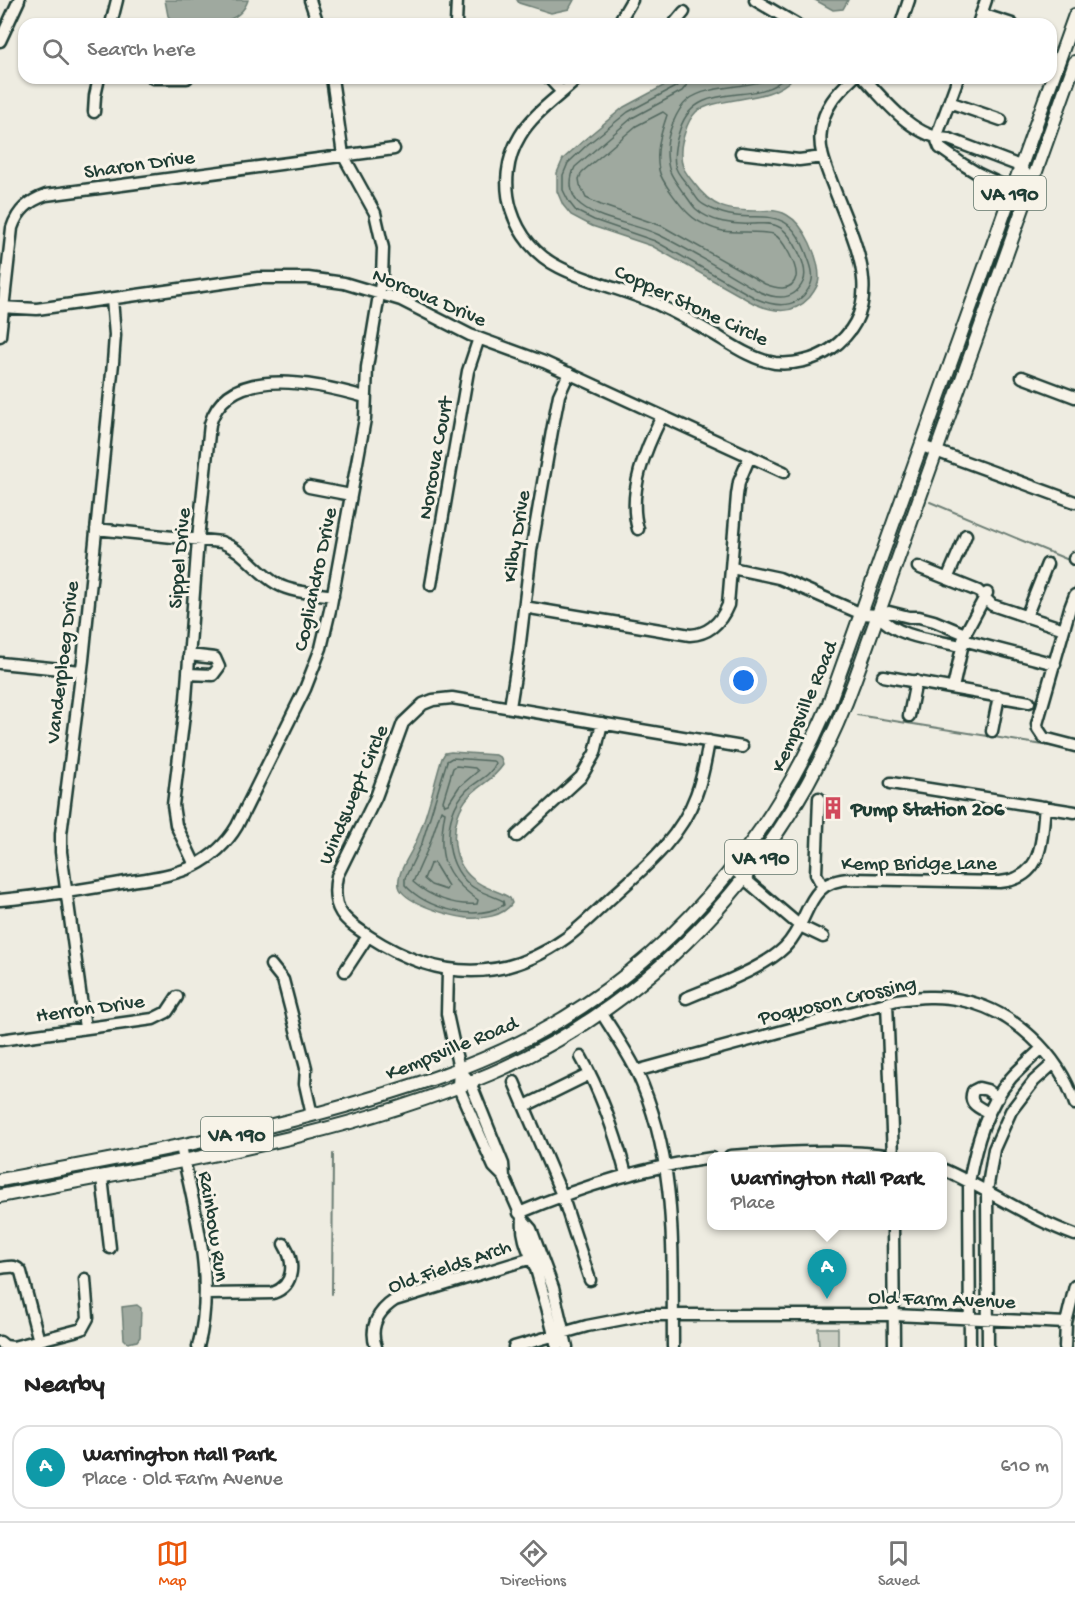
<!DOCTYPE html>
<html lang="en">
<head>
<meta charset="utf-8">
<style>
	:root { --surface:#fff; --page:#f6f6f6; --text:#222; --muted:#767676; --line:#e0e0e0; --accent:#ea580c }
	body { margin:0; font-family:"Gochi Hand",sans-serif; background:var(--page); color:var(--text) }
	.you { position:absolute; left:744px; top:681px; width:21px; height:21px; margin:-15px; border:4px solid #fff; border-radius:50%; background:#1a73e8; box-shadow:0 0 0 9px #1a73e833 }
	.badge { display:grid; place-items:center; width:39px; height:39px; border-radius:50%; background:var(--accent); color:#fff; font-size:20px; font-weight:700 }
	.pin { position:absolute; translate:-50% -50px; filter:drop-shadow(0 2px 3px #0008) }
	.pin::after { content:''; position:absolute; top:32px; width:21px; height:18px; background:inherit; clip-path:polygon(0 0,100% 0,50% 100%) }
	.popup { position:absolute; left:707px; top:1152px; width:240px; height:78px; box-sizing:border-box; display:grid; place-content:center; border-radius:12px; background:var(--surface); filter:drop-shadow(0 2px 4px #0005); font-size:20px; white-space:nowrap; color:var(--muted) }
	.popup b { font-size:22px; color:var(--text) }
	.popup::after { content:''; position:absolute; left:50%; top:100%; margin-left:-12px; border:12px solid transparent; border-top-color:var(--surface) }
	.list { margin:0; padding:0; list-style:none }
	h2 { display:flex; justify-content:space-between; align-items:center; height:78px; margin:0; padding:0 24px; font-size:26px }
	h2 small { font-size:20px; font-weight:400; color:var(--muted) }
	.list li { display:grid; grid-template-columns:39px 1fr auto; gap:18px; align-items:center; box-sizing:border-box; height:84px; margin:0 12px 12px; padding:0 12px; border:2px solid var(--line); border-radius:18px }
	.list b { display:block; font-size:22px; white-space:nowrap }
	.list p { margin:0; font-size:20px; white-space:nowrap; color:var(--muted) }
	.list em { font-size:20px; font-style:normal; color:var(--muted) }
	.icon { flex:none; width:33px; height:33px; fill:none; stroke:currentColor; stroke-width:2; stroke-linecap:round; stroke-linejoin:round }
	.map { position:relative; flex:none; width:1075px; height:1347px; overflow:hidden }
	.search { position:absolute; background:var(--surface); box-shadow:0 2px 4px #0004; left:18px; right:18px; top:18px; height:66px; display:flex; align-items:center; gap:15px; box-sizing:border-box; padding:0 21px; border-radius:18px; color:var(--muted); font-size:22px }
	.sheet { height:174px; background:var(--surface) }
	nav { display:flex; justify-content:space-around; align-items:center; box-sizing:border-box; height:84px; border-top:2px solid var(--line); background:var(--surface); font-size:16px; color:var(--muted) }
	nav a { display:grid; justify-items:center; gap:3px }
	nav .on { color:var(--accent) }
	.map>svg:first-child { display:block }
</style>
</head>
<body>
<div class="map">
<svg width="1075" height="1347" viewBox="0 0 1075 1347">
	<rect width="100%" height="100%" fill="#eeece1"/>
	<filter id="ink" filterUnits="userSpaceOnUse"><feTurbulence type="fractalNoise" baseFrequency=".0167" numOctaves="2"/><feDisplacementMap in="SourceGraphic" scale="12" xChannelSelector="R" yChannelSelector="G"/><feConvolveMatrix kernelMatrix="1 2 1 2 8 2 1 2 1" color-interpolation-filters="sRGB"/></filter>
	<g filter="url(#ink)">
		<path fill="#cccfc4" stroke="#76867c" stroke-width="1.5" d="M818,1328H838V1347H819Z"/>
		<path fill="#9fa99f" stroke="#6c7e74" stroke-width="1.5" d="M165,0H248C239,29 199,24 175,24L168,16Z
			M517,0H574L569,9L551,13L519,3Z
			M815,0H848L843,9L833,10Z
			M678,78H793C771,101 736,96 708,106C704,108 699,109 696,112C690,118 687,125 685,132C683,138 681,144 681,150C680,165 684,171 693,182C713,209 727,211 760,211C769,210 779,210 787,215C805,225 819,258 819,278C819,286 813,293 809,298C793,315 774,312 755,304L652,246L592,226L571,215L563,205L557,191V173L563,159L584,140L624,107Z
			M451,752L496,755L501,758L503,765C493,780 481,784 469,796C449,818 449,860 473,879C484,889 498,890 510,898L512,903C503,917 482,919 467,918C450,916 408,904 400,889C394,877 409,857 414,846C427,819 433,787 442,758L445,753Z
			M137,1305L141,1308L140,1337L137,1341L128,1343L124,1339L122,1307Z"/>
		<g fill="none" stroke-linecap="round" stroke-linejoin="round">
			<path stroke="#52685f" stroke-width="1.5" d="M680,78L677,86L628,112L588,144L568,163L563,175V190L569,202L576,211L594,220L655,241L757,299C776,307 797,309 809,288C815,278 812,268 808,258C786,194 756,230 712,209C708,207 703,205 700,202C696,198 693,192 689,187C685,181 676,173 675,165C673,152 676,141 680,129C696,78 757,107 784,78
				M688,78L686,86L682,91L632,118L575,167C569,179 569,196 581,205C603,222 635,223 659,235C694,252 727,273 760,292C776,299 794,301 803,282C810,269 792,233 779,227C771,222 761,224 752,224C734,225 710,222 696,209C691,204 687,196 682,191C670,174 667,170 667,149C667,134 676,110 688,100C708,84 749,89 772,78
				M663,112L667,115C661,133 655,151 659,170C661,181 681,207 690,215C697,222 713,229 723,231C735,233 765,231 773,234C783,238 798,267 796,277C792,293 775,288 765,284L662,226L601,205L586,198L580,185L579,179L582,172L636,126Z
				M452,758L493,761L496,763C491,776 475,782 466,791C442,816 443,863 470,885C480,893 492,895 503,901L504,905C475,922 427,909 405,885V878L422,843L447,761Z
				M456,766L475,768L478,771L459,787L448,804L445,805L443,801L453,768Z
				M441,810L445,812C437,854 442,875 478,900L477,904C454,906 430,897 413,882L429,846Z
				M434,863L448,886L446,890L431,885L424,879L430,864Z"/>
			<path stroke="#6c7e74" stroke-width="2" d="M930,502L1071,561
				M857,715L1062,748
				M332,1294L333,1154"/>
			<g stroke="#1f3d34" stroke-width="15">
				<path id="minor" d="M310,0L318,24
					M755,0L796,24
					M981,14L1012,24
					M111,24L117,0
					M456,24L457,0
					M618,24L632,0
					M674,24L684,12
					M901,24L909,0
					M978,24L986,0
					M0,41L19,0
					M153,78H187
					M549,78L562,92
					M578,78C559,97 534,112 520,136C492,182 512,244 559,267C590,283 626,290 657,304C678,314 698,325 717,336C735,347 754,360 775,363C794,365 815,360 831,349C892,306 852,237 832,183C826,167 818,149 821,131C823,108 837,93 853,78
					M864,78C886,102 914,138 949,139L1020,166L1032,182L1011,189L977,173L964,165L940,148L936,138
					M949,102L1001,120
					M94,112L95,96L99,78
					M936,138L958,78
					M741,153L799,160L823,157
					M0,307L37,309L258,278H308L344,283L401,300L470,335L544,362L784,472
					M0,336L12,228C18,210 29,201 46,195L394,149
					M1022,377L1075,397
					M922,446L1075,502
					M309,487L351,495
					M96,529L221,542C245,551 256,572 277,584C293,593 315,593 333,596
					M638,529C627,492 646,448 662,416
					M1074,559L1075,558
					M918,567L978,591L992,605L1064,629
					M732,568L779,578L862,614L878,615L889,612L909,617H919L934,621L965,634
					M947,579L966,535
					M431,585L468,371L479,338
					M1075,595L1070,608L1037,724L1038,729L1044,738L1075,746
					M524,607L690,635C709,634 721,622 728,605L737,495L739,482L750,456
					M878,615C896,637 934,640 961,646
					M1026,617L1047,564
					M963,640L1055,664
					M0,663L81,671
					M188,674L213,675L219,667L215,658L189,655
					M883,676L1029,702
					M953,688L965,634L987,593
					M510,707L519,651L531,551L552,431L559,395L569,373
					M909,716L916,681
					M992,731L999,696
					M709,741C706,759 703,777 696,795C680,839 644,868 610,899C596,912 581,927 566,938C501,985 435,979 370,937C344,920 330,910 337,876L376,797L403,723L423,704L433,700L452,698L742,747
					M891,783L1075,812
					M819,798L816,874L823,887
					M517,836L581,777L595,753L602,723
					M195,865L176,825L173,805L186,699L198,539L210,424C228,362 320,384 365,397
					M733,869L800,926L823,937
					M0,900C44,896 88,889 132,881C152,878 175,875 194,866C212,857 227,843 237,826L305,689L321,648L330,610L365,419L367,367L382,277L383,248L375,213L343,155L332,78
					M271,965L283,980L306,1068L305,1084L312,1115
					M345,971L368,936
					M448,971L447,1014L459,1069L458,1086L494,1167L504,1177
					M686,998C714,987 764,968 785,947C811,921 804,880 851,879L1000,882C1044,878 1041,841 1045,807
					M887,1003L893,1156
					M601,1012C613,1032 627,1051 637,1072C678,1162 672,1251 673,1347
					M85,1028L61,852V834L83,660L113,363L115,335L112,299
					M0,1040L153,1019L167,1012L177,997
					M581,1057C602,1094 615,1133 626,1174
					M459,1069L470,1082L503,1164L504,1177L523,1220L531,1229L553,1288L567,1347
					M636,1071L897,1000C918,997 939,995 961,1000C1013,1010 1059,1054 1075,1104
					M514,1082L562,1195L590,1280
					M525,1106L590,1074
					M989,1113C978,1107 968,1104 973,1091L979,1088L987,1090L998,1098
					M181,1146C195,1214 216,1278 198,1347
					M730,1156C784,1152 841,1149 895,1156
					M942,1169C988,1189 1028,1218 1075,1235
					M102,1177L110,1248
					M519,1213C582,1186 644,1167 712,1158
					M523,1220C521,1238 530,1253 536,1269C544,1295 551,1321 557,1347
					M893,1226L894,1347
					M0,1268C9,1267 16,1264 21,1272L39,1341
					M206,1294L273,1293C295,1285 295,1262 284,1244
					M0,1342L5,1346L13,1347L82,1329L88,1318L85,1279
					M376,1347C369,1327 378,1311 395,1300L532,1258
					M514,1347L587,1326L644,1315H894L1066,1323
					M970,1347L969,1182C976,1144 986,1107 1011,1078C1021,1067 1032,1058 1042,1048
					M988,1347L987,1191L994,1149L1011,1111L1034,1081L1054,1063
					M1065,1347L1066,1323L1075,1286"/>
			</g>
			<g stroke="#1f3d34" stroke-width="16">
				<path id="major" d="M0,1180C116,1159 232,1138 345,1106C411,1087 474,1067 534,1035C668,964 769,844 828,706L1075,15
					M0,1196C165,1163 334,1140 490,1074C662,1000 792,853 855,679L1075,62"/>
			</g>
			<use href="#minor" stroke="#f7f3e8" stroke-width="10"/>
			<use href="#major" stroke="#f7f3e8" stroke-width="12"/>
		</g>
	</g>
	<defs>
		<g id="building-bare" transform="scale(1.8)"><path d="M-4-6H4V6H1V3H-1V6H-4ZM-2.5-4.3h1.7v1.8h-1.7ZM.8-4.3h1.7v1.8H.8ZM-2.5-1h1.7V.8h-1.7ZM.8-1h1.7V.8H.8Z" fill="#d1495b" stroke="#f7f3e8" stroke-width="2.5" paint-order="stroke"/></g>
	</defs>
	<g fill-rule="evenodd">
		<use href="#building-bare" x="833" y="808"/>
	</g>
	<g text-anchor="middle" stroke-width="6" stroke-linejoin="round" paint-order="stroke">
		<g fill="#f7f3e8" stroke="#60746a" stroke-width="1.5">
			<rect x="974" y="176" width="72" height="34" rx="4.5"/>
			<rect x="725" y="840" width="72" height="34" rx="4.5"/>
			<rect x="201" y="1117" width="72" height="34" rx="4.5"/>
		</g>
		<g font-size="20" font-weight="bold" fill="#1f3d34">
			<text x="1010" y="200">VA 190</text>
			<text x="761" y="864">VA 190</text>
			<text x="237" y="1141">VA 190</text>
		</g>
		<g font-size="21" fill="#1f3d34" stroke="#f7f3e8">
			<text transform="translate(139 163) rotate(-8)" y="7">Sharon Drive</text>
			<text transform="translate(430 296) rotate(23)" y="7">Norcova Drive</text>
			<text transform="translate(692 304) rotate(25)" y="7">Copper Stone Circle</text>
			<text transform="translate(434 458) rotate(-80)" y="7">Norcova Court</text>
			<text transform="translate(515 536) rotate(-81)" y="7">Kilby Drive</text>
			<text transform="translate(178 558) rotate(-85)" y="7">Sippel Drive</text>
			<text transform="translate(314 579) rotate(-78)" y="7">Cogliandro Drive</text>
			<text transform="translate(61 662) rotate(-83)" y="7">Vanderploeg Drive</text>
			<text transform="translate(803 706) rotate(-67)" y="7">Kempsville Road</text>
			<text transform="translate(352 794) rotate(-67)" y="7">Windswept Circle</text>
			<text x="919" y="869">Kemp Bridge Lane</text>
			<text transform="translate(837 999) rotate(-13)" y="7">Poquoson Crossing</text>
			<text transform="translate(90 1007) rotate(-8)" y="7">Herron Drive</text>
			<text transform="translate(451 1047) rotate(-22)" y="7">Kempsville Road</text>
			<text transform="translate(215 1226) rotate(81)" y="7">Rainbow Run</text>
			<text transform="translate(449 1265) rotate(-19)" y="7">Old Fields Arch</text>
			<text transform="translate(942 1298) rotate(2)" y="7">Old Farm Avenue</text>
		</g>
		<g font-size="21" font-weight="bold" fill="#1f3d34" stroke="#f7f3e8" text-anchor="start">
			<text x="851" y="815">Pump Station 206</text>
		</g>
	</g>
</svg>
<div class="you"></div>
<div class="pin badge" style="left:827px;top:1299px;background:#0f9aa8">A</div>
<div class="popup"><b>Warrington Hall Park</b>Place</div>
<div class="search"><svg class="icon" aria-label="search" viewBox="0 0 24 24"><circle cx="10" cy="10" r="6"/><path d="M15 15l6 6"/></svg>Search here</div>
</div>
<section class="sheet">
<h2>Nearby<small></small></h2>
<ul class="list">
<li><span class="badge" style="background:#0f9aa8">A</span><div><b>Warrington Hall Park</b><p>Place · Old Farm Avenue</p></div><em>610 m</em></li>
</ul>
</section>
<nav>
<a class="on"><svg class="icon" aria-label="map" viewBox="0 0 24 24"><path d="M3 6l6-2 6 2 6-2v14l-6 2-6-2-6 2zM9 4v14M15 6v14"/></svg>Map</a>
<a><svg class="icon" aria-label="directions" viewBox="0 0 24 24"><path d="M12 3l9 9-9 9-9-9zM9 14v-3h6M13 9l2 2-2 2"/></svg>Directions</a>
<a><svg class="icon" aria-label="saved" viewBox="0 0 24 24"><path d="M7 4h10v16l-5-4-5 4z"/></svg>Saved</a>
</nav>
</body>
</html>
